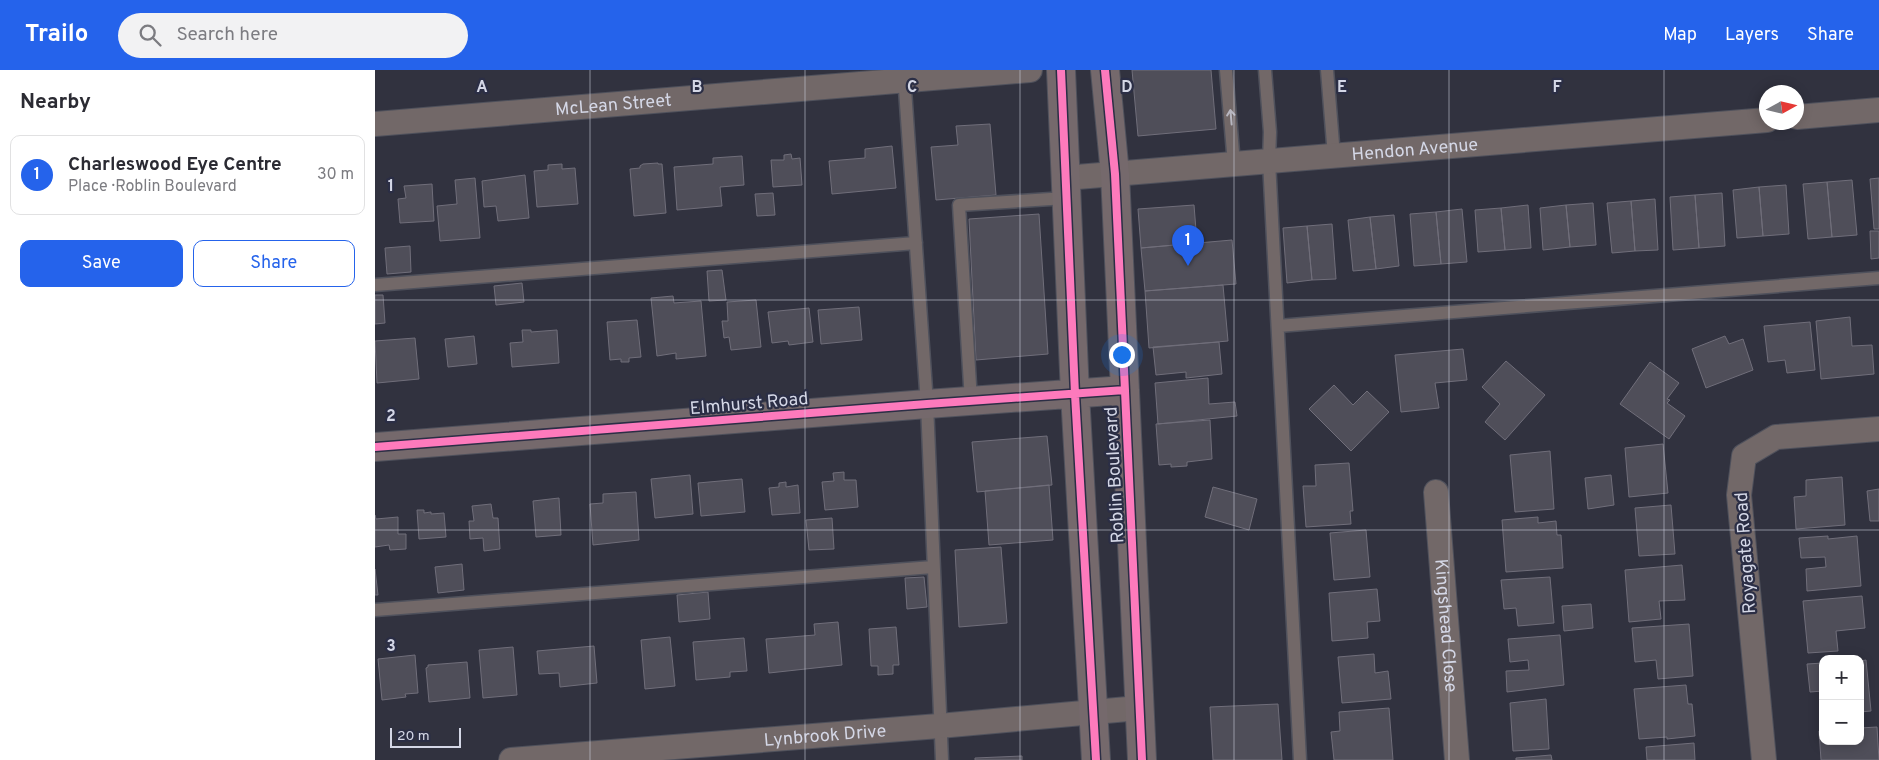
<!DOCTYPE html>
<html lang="en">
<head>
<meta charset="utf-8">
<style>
	:root { --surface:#fff; --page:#f2f2f3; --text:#2b2b33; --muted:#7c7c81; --line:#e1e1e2; --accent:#2563eb }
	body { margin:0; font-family:Overpass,sans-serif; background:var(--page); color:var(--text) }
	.controls { position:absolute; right:15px; bottom:15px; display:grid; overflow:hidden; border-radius:10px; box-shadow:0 2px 12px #0003 }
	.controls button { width:45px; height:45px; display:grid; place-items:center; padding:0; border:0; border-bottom:1px solid var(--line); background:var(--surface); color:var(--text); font:25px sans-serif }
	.compass { position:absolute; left:1384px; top:15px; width:45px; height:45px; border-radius:50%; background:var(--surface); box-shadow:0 2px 12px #0003; rotate:82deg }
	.scale { position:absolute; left:15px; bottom:12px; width:71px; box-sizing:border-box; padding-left:5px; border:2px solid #d4d7e6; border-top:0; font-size:14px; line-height:18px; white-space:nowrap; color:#d4d7e6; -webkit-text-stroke:4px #2b2e45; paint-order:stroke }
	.you { position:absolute; left:746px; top:284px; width:18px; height:18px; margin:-12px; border:4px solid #fff; border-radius:50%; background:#1a73e8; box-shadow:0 0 0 8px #1a73e833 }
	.badge { display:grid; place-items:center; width:32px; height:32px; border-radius:50%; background:var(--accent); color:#fff; font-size:16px; font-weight:700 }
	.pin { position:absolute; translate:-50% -41px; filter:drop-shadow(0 1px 2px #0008) }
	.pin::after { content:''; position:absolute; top:26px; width:18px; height:15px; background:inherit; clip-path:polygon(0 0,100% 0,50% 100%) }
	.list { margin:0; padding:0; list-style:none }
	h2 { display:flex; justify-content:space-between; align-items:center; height:65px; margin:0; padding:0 20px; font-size:21px }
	h2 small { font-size:16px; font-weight:400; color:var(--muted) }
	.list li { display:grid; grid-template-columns:32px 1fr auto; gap:15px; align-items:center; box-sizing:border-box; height:80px; margin:0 10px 10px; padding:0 10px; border:1px solid var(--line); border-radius:10px }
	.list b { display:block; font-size:19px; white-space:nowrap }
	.list p { margin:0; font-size:16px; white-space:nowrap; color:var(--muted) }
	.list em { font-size:16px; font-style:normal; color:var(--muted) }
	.actions { display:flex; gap:10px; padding:15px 20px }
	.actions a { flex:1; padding:11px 0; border:1px solid var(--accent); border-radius:10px; text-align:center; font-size:18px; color:var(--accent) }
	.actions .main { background:var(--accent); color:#fff }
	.icon { flex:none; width:28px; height:28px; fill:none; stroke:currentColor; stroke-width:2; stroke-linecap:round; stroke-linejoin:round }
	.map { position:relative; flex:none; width:1504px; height:690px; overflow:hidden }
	header { display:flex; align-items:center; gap:30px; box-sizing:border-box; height:70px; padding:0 25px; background:var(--accent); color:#fff }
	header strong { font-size:24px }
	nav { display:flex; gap:28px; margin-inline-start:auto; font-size:18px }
	.search { width:350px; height:45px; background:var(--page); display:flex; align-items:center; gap:12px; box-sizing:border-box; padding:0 18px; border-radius:28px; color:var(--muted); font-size:19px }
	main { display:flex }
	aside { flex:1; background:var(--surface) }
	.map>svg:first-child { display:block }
</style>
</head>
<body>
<header>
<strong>Trailo</strong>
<div class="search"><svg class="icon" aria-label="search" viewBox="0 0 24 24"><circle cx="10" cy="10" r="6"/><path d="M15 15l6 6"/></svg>Search here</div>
<nav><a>Map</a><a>Layers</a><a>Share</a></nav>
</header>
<main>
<aside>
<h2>Nearby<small></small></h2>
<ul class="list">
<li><span class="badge">1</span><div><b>Charleswood Eye Centre</b><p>Place · Roblin Boulevard</p></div><em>30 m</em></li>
</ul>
<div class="actions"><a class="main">Save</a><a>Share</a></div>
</aside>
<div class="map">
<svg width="1504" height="690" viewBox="0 0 1504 690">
	<rect width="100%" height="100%" fill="#31323f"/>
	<path fill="#4f4e59" stroke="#706e7a" d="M757,0H836L841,59L763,66Z
		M615,54L621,125L561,130L556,77L583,75L581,56Z
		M517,76L521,118L457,124L454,91L490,88V79Z
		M416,84L417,89L425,88L427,115L398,117L396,90H409V85Z
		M367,86L369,115L345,117L347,136L302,140L299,97L338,94V88Z
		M283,93V94H287L291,143L259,146L255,99L265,98V96L268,94Z
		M187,94V99L200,98L203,134L162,137L159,101L173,100V95Z
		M150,105L154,148L123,151L121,136L109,137L107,111Z
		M100,108L105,168L65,171L62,136L82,134L80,110Z
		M1504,108V159H1499L1495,109Z
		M1477,110L1482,165L1457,167L1452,112Z
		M1452,112L1457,167L1433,169L1428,114Z
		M57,114L59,151L25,153L23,129L31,128L29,116Z
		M1411,115L1414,164L1388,166L1384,117Z
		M1384,117L1388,166L1362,168L1358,120Z
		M398,123L400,145L382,146L380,124Z
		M1347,123L1350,176L1324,178L1320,125Z
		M1320,125L1324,178L1298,180L1295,127Z
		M1280,129L1283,180L1260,181L1256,131Z
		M1256,131L1260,181L1237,183L1232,133Z
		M1218,133L1221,175L1195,177L1191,135Z
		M819,135L822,173L766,178L763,139Z
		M1153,135L1156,178L1130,180L1126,138Z
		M1191,135L1195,177L1168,180L1165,138Z
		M1126,138L1130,180L1103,182L1100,140Z
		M1087,139L1092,192L1066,194L1061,142Z
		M1061,142L1066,194L1039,196L1035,144Z
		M664,144L673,284L601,290L594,149Z
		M1019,145L1024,196L1001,199L995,147Z
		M995,147L1001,199L978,201L973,150Z
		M957,154L961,209L937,210L932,156Z
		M932,156L937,210L912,213L908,158Z
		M1495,161H1504V188L1496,189Z
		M857,170L861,214L770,221L766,178Z
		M35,176L36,202L12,204L10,178Z
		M347,200L351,230L334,231L332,201Z
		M147,213L149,232L121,235L119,216Z
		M848,215L853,271L774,278L770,221Z
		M0,225H8L10,253L0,254Z
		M298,226L299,233L326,231L331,286L301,289V283L282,286L276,228Z
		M381,230L386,277L356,280L354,267L349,268L347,251H353L352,232Z
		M484,237L487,270L446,274L443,240Z
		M434,238L438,272L414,275L413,271L397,273L393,242Z
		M1475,247L1477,276L1497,275L1499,304L1446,309L1441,251Z
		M262,250L266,287L254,288V292H246V289L235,290L232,252Z
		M1435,252L1440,300L1412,303L1410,290L1393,292L1389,256Z
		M147,260H156V262L182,260L184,293L137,297L135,273L148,272Z
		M99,266L102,294L73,297L70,269Z
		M1350,266L1354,274L1368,269L1378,300L1331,318L1317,279Z
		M40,268L44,309L2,313L0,271Z
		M844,272L847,304L811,308V302L781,305L778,277Z
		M1088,279L1092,310L1060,313L1064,338L1026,342L1020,285Z
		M1131,291L1170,325L1130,370L1110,352L1125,334L1107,317Z
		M1275,292L1304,313L1292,329L1295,330L1292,333L1310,346L1294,369L1245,334Z
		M833,308L834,334L860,332L862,346L783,354L780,313Z
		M959,315L978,335L992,321L1014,342L976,381L934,339Z
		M835,350L837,389L812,392V396L796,397V394L784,395L781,354Z
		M672,366L677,415L602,422L597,372Z
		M1288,374L1293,423L1254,427L1250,378Z
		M1175,381L1179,439L1140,442L1135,385Z
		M974,393L978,441H975L976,454L931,457L928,416H941L940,395Z
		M469,402V410H481L483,437L450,440L447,412L459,411L458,403Z
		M315,405L318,444L280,448L276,409Z
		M1236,405L1239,435L1213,439L1210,408Z
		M1467,407L1470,455L1421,459L1419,427L1431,426V410Z
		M367,409L370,442L326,446L323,413Z
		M411,412V417L423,415L425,443L397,445L394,418L404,417V413Z
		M674,415L678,470L614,475L610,421Z
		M838,417L882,429L874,460L830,447Z
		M1504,419V451H1495L1492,421Z
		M261,422L264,470L218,475L215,434L228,433V424Z
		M184,428L186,465L161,467L158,431Z
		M116,434L118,448H123L125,479L109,481L108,468L95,469L94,451H99L97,436Z
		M1296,435L1300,484L1264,486L1260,438Z
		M42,440H49V443L56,442V444L69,443L71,467L44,469Z
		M0,445L1,449L23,447V464H31V479L15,480L14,475L0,477Z
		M1163,447V453L1181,451L1182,465H1186L1188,498L1131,502L1127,450Z
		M457,448L459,479L434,480L431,450Z
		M991,460L995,507L959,510L955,463Z
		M1453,466V469L1482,466L1486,516L1432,521L1431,499L1451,497L1450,487L1426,488L1424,468Z
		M626,477L632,553L584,557L580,480Z
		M87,494L89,520L63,523L60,497Z
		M1307,495L1310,530L1284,531L1286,549L1254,552L1250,500Z
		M0,499L3,525H0Z
		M549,507L552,537L532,539L530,508Z
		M1175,507L1179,553L1143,556L1141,538L1129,539L1126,510Z
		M1002,519L1005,551L992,552L993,568L957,571L954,523Z
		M333,522L335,549L304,552L302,525Z
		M1487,526L1490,558L1461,561L1463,581L1433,583L1428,531Z
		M1216,534L1218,558L1189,561L1187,536Z
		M463,552L467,595L394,603L391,569L440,565L439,554Z
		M1314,554L1318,606L1283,609L1281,590L1260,592L1257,558Z
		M521,557L524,595H518V604L503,605V596H496L494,559Z
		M1185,565L1189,615L1132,622L1131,601L1154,600L1153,590L1135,592L1133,569Z
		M295,567L300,616L270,619L266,570Z
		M369,568L372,601L355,602V607L321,610L318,572Z
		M219,576L222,613L185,617L184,603L164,604L162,581Z
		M138,577L142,625L108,628L104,580Z
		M999,584L1000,603L1013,601L1016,629L967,633L963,587Z
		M40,585L43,623L30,624L31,627L7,630L3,589Z
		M1491,590L1496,641L1485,642V591Z
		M92,592L95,628L54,632L51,598L53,597V595Z
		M1448,593V621L1435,622L1432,594Z
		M1311,615L1313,634H1317L1320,666L1292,669V667L1264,669L1259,619Z
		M1171,629L1174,679L1138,681L1135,633Z
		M903,634L907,690H838L835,637Z
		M1014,638L1018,690H959L956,662L965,661L964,642Z
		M1502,657L1504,690H1446L1444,661H1448V671H1485V658Z
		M1319,673L1320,690H1272L1271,677Z
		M1176,685L1177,690H1141V688Z
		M647,686V690H600V688Z"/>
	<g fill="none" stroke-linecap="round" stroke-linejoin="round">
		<g stroke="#4f515c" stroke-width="15">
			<path id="lane" d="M851,0L859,94
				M890,0L895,62L894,91L925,690
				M952,0L959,86
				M529,5L552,334L567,690
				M0,215L541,173
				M903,256L1504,208
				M596,331L584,135L691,128
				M0,540L558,497"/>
		</g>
		<g stroke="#4f515c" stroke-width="26">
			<g id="street">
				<path d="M1422,47L1504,40"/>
				<path id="s1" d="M0,54L655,0"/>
				<path id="s2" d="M690,108L1392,50"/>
				<path id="s3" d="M1061,422L1082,690"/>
				<path id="s4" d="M136,690L564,656L764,638"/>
				<path d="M1389,690L1364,425L1369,386L1401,367L1504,359"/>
			</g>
		</g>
		<g stroke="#4f515c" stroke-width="30">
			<path id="secondary" d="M686,0L700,324L721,690
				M730,0L740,104L767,690
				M0,377L552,334L750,320"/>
		</g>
		<use href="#lane" stroke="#726868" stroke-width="12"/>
		<use href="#street" stroke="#726868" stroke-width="24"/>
		<use href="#secondary" stroke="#75696c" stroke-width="28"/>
		<g stroke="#2b2e45" stroke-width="11">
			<path id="cycleway" d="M686,0L700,324L721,690
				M730,0L740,104L767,690
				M0,377L552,334L750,320"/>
		</g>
		<use href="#cycleway" stroke="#fd7abc" stroke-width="8"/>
	</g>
	<defs><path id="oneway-shaft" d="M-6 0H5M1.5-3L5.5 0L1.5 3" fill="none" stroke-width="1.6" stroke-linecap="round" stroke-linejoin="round" transform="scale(1.25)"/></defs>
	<use stroke="#b7b6c0" href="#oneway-shaft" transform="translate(856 47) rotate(-95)"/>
	<path fill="none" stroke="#d4d7e6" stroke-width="1" stroke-opacity="0.55" d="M215,0V690M430,0V690M645,0V690M859,0V690M1074,0V690M1289,0V690M0,230H1504M0,460H1504"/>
	<g text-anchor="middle" stroke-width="4.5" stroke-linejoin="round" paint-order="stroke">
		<g font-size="18" fill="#d4d7e6" stroke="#2b2e45">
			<text dy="6" stroke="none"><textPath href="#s1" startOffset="239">McLean Street</textPath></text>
			<text dy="6" stroke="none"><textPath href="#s2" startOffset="351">Hendon Avenue</textPath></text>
			<text transform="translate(374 333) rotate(-5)" y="6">Elmhurst Road</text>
			<text transform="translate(739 405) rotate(-93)" y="6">Roblin Boulevard</text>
			<text transform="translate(1370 483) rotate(-94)" y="6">Royagate Road</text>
			<text dy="6" stroke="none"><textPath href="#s3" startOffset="134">Kingshead Close</textPath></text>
			<text dy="6" stroke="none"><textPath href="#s4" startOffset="315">Lynbrook Drive</textPath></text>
		</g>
	</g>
	<g font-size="16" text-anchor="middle" font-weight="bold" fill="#d4d7e6" stroke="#2b2e45" stroke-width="4.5" stroke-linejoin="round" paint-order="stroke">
		<text x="107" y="22">A</text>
		<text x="322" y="22">B</text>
		<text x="537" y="22">C</text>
		<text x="752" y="22">D</text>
		<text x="967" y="22">E</text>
		<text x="1182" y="22">F</text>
		<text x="16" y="121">1</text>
		<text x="16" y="351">2</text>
		<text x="16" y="581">3</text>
	</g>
</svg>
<div class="controls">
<button>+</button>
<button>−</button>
</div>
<svg class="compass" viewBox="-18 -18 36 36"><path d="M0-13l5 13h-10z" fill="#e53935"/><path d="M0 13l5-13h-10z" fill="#7c7c81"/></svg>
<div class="scale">20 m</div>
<div class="you"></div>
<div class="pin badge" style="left:813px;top:196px">1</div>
</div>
</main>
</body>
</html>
